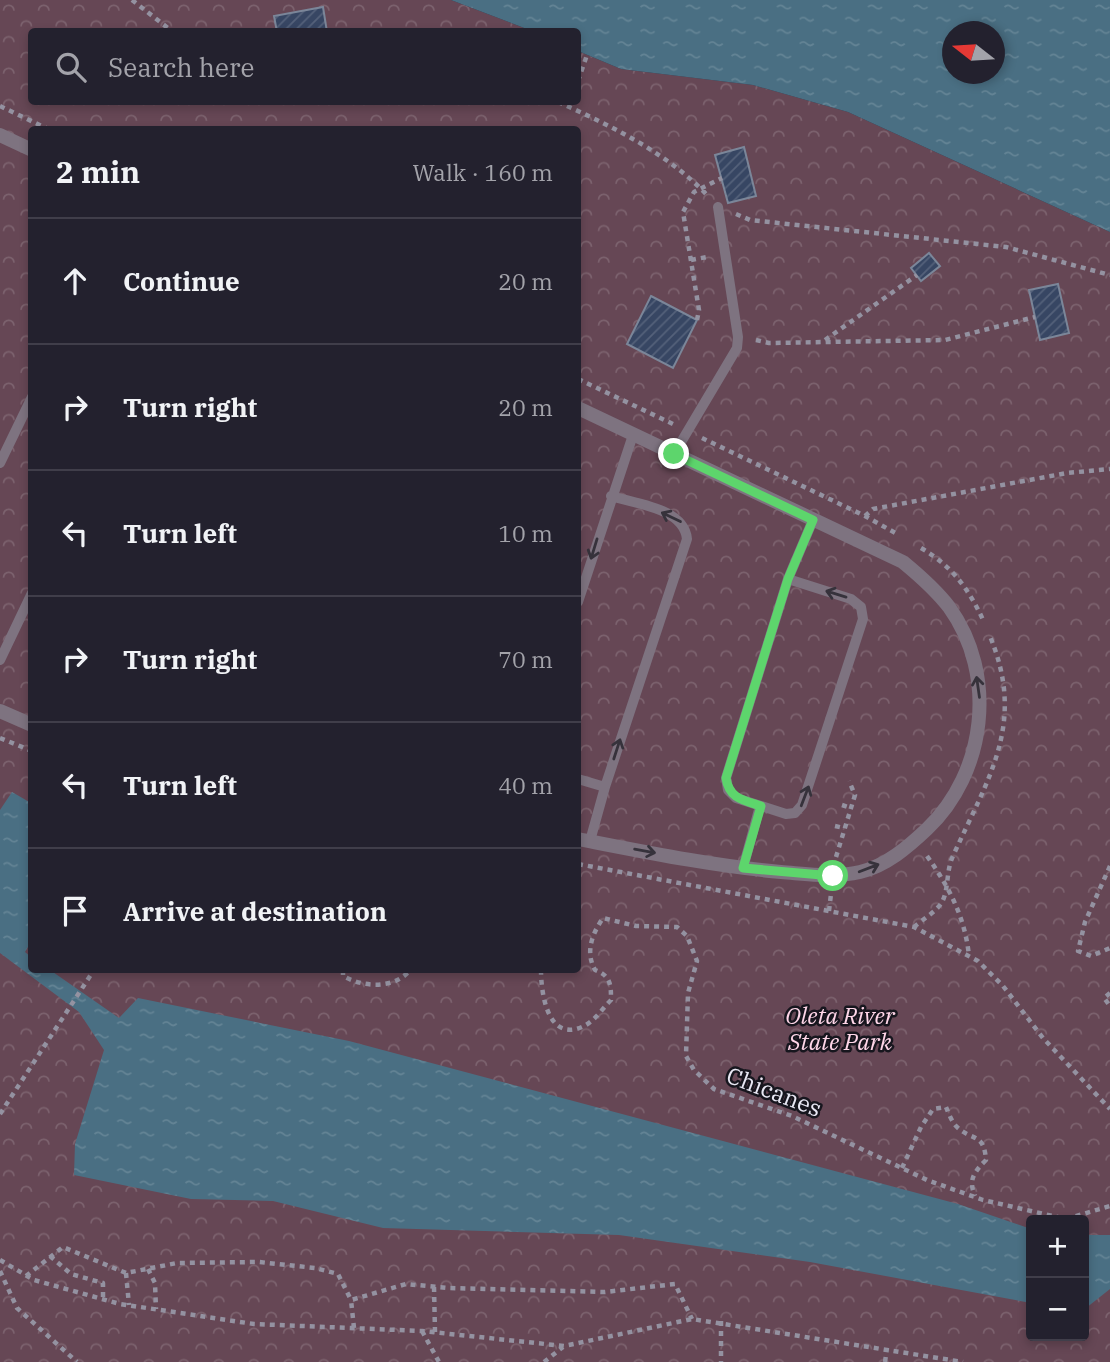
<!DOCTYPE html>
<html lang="en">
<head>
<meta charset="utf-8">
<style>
	:root { --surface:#23212e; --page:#2f2e3a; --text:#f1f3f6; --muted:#a3a3aa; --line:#403e4a }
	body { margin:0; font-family:"IBM Plex Serif",serif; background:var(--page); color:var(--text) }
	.controls { position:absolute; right:21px; bottom:21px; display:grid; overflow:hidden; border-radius:7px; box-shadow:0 4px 10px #0003 }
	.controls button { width:63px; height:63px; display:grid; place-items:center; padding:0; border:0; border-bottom:2px solid var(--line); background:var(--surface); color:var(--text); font:35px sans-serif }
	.compass { position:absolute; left:942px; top:21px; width:63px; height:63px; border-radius:50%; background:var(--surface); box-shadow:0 4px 10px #0003; rotate:287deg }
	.stop { position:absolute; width:21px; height:21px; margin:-16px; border:5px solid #5dd56c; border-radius:50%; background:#fff }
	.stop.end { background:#5dd56c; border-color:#fff; box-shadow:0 2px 7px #0008 }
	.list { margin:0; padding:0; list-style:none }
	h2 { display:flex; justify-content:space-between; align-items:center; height:91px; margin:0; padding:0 28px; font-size:30px }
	h2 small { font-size:23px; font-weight:400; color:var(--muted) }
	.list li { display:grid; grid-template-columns:46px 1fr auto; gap:21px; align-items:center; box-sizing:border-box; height:126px; padding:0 28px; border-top:2px solid var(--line) }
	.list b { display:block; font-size:26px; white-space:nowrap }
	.list em { font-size:23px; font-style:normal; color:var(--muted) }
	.icon { flex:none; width:38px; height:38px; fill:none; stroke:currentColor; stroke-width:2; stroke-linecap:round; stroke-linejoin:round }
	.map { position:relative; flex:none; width:1110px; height:1362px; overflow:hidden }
	.search { position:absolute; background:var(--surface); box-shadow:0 4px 10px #0003; left:28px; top:28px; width:553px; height:77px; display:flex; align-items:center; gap:18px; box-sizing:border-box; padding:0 24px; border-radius:7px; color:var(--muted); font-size:26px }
	.panel { position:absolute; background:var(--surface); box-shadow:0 4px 10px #0003; left:28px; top:126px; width:553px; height:847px; border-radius:7px }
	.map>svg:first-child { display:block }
</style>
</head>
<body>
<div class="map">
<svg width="1110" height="1362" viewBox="0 0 1110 1362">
	<defs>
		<pattern id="park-crowns" width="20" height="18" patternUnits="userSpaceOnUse" patternTransform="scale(1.75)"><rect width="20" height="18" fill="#664755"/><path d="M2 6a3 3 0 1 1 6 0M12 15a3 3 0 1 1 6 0" fill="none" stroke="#7c626e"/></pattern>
		<pattern id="water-ripples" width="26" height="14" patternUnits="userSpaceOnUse" patternTransform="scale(1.75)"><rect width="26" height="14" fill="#4a6f83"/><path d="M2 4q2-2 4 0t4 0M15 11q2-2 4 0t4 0" fill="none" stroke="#648495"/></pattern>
		<pattern id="building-hatch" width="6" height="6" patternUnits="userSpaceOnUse" patternTransform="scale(1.75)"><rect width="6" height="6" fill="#374663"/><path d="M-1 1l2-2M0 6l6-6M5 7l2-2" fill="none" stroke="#54617a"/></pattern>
	</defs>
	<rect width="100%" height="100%" fill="#2f2c3e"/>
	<path fill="url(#park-crowns)" fill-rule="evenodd" d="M0,0H451L532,31L32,32V102H578V51L621,69L753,85L848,112L1110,232V1362H0ZM32,130H578V970H32ZM1031,1220H1084V1336H1031Z"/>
	<path fill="url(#water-ripples)" fill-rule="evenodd" d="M451,0H1110V232L848,112L753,85L621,69L578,51V32L532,31ZM953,32H995V74H953Z
		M12,792L31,803L32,940L25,952L31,957L32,970H50L119,1018L138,998L349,1041L958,1204L1031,1229V1303L810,1262L619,1235L383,1228L273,1201L191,1199L74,1175L75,1144L104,1050L79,1012L0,953V810Z
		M1084,1235H1110V1289L1086,1308H1084Z"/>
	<path fill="url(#building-hatch)" stroke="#7b8699" stroke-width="2" d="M323,7L327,32H277L274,16Z
		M744,147L756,196L728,203L715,155Z
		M929,253L940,266L921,281L911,268Z
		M1058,284L1069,333L1040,340L1029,290Z
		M651,296L697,320L673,368L627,344Z"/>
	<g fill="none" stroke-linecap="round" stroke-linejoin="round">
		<path stroke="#9492a1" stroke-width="4.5" stroke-dasharray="5 5" stroke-linecap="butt" d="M132,0L173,32
			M578,81L587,55
			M558,102C610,125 667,153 706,194
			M0,106L50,130
			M736,214L750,220L1006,247L1110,275
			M691,260L707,257
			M697,320L699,310L683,212L694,192L722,178
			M756,340L769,343L945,340L1035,317
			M825,340L917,275
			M578,379L673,424
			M702,438L865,516L899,535
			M865,516L873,509L1067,473L1110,469
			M921,548C952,566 969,589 984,622
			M0,738L32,751
			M842,805L851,808
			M835,826L844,828
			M927,856C949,887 965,917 969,956
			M836,857L855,795L849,781
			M578,864L914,927L978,961L1003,986L1043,1038L1110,1109
			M1110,866L1085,922L1078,951L1091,956L1110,948
			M829,911L831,894
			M914,927C922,920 937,911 942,902C949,889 946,870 953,856C989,776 1027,723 989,634
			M343,970V976C362,987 394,990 410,970
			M541,970C541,992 547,1042 582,1027C594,1022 602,1009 611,1000C611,985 611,976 595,970C585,952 592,934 603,918L636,926L677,927L687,936L697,961L688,993L686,1056L694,1070L714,1089L792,1116L927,1180L983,1200L1066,1219L1110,1206
			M1110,993L1104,998L1110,1006
			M0,1114L94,970
			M902,1168L921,1127L933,1109L946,1107C949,1114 952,1123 958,1128C973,1141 984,1133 986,1160C974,1172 968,1180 975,1196
			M50,1256L71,1274L103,1283V1299
			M0,1260L34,1280L120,1304L254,1324L422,1331L564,1346L692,1319L963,1362
			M148,1269L155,1283L156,1309
			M0,1271L17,1308L77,1362
			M126,1273L129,1305
			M26,1276L63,1247L126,1273L177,1263L259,1262L315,1268L338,1274L351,1300
			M434,1287L435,1332
			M721,1321V1362
			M354,1328L351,1300L406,1284L449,1288L605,1292L675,1284L692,1319
			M422,1331L439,1362
			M544,1362L563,1347
			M885,1362L887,1348"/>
		<path stroke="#7e7380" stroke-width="10" d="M674,454L737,348L738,337L718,207
			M0,463L32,397
			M788,579L851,599L861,607L863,619L802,805L795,813L786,814L736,798L728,790L726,778L788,579L813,520
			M578,602L633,435
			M0,660L32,593
			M578,779L605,787L687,539C684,508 636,504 611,496
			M590,841L605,787
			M743,868L760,806"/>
		<path stroke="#7e7380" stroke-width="14" d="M0,135L32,150
			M578,408L903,562C920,576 936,590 949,607C998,675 986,773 927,829C908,847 886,866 860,872C834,878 808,874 781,872C713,866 645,852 578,839
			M0,711L32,725"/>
	</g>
	<defs><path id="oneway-shaft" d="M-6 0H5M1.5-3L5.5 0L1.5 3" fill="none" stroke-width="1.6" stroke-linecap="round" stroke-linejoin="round" transform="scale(1.75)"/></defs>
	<g stroke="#36323b">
		<use href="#oneway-shaft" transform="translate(671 517) rotate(-154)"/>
		<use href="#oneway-shaft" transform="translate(594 549) rotate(107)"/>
		<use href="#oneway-shaft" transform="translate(836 594) rotate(-163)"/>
		<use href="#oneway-shaft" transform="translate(978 687) rotate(-98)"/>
		<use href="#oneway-shaft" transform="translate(617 749) rotate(-72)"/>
		<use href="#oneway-shaft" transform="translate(805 796) rotate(-69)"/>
		<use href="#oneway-shaft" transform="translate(645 851) rotate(10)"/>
		<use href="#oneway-shaft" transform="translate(869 868) rotate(-21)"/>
	</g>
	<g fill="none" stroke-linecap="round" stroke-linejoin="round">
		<path stroke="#5dd56c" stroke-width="9" d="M674,454L813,520L788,579L726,778C729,798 742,800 761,806L743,868L833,876"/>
	</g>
	<g text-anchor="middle" stroke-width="5" stroke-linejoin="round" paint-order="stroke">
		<g font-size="23" font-style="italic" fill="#ffd7e9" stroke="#17161e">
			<text x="840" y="1024">Oleta River<tspan x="840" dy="26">State Park</tspan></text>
		</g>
		<g font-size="23" fill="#e9e8f4" stroke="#17161e">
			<text transform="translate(774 1092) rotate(21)" y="8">Chicanes</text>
		</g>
	</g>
</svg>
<div class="controls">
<button>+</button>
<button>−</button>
</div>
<svg class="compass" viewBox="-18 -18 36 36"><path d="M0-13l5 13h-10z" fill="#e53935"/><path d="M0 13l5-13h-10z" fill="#a3a3aa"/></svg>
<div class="stop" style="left:833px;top:876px"></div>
<div class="stop end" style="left:674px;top:454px"></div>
<div class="search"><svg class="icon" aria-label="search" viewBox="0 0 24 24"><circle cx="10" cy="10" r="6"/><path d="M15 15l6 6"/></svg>Search here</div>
<section class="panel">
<h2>2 min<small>Walk · 160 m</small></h2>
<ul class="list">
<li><svg class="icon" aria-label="ahead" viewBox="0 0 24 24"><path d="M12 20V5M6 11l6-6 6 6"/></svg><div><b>Continue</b></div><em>20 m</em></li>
<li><svg class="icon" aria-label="right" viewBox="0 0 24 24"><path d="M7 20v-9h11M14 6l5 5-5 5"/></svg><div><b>Turn right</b></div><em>20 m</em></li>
<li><svg class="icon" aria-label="left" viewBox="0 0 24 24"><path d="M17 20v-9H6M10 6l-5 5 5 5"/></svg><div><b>Turn left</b></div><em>10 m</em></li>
<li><svg class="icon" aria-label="right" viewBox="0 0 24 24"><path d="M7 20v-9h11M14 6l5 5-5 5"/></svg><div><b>Turn right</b></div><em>70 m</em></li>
<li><svg class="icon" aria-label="left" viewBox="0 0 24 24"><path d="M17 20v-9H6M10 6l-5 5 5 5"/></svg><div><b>Turn left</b></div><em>40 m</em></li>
<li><svg class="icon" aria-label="arrive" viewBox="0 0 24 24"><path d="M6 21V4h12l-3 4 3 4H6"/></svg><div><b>Arrive at destination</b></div></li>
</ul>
</section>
</div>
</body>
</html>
